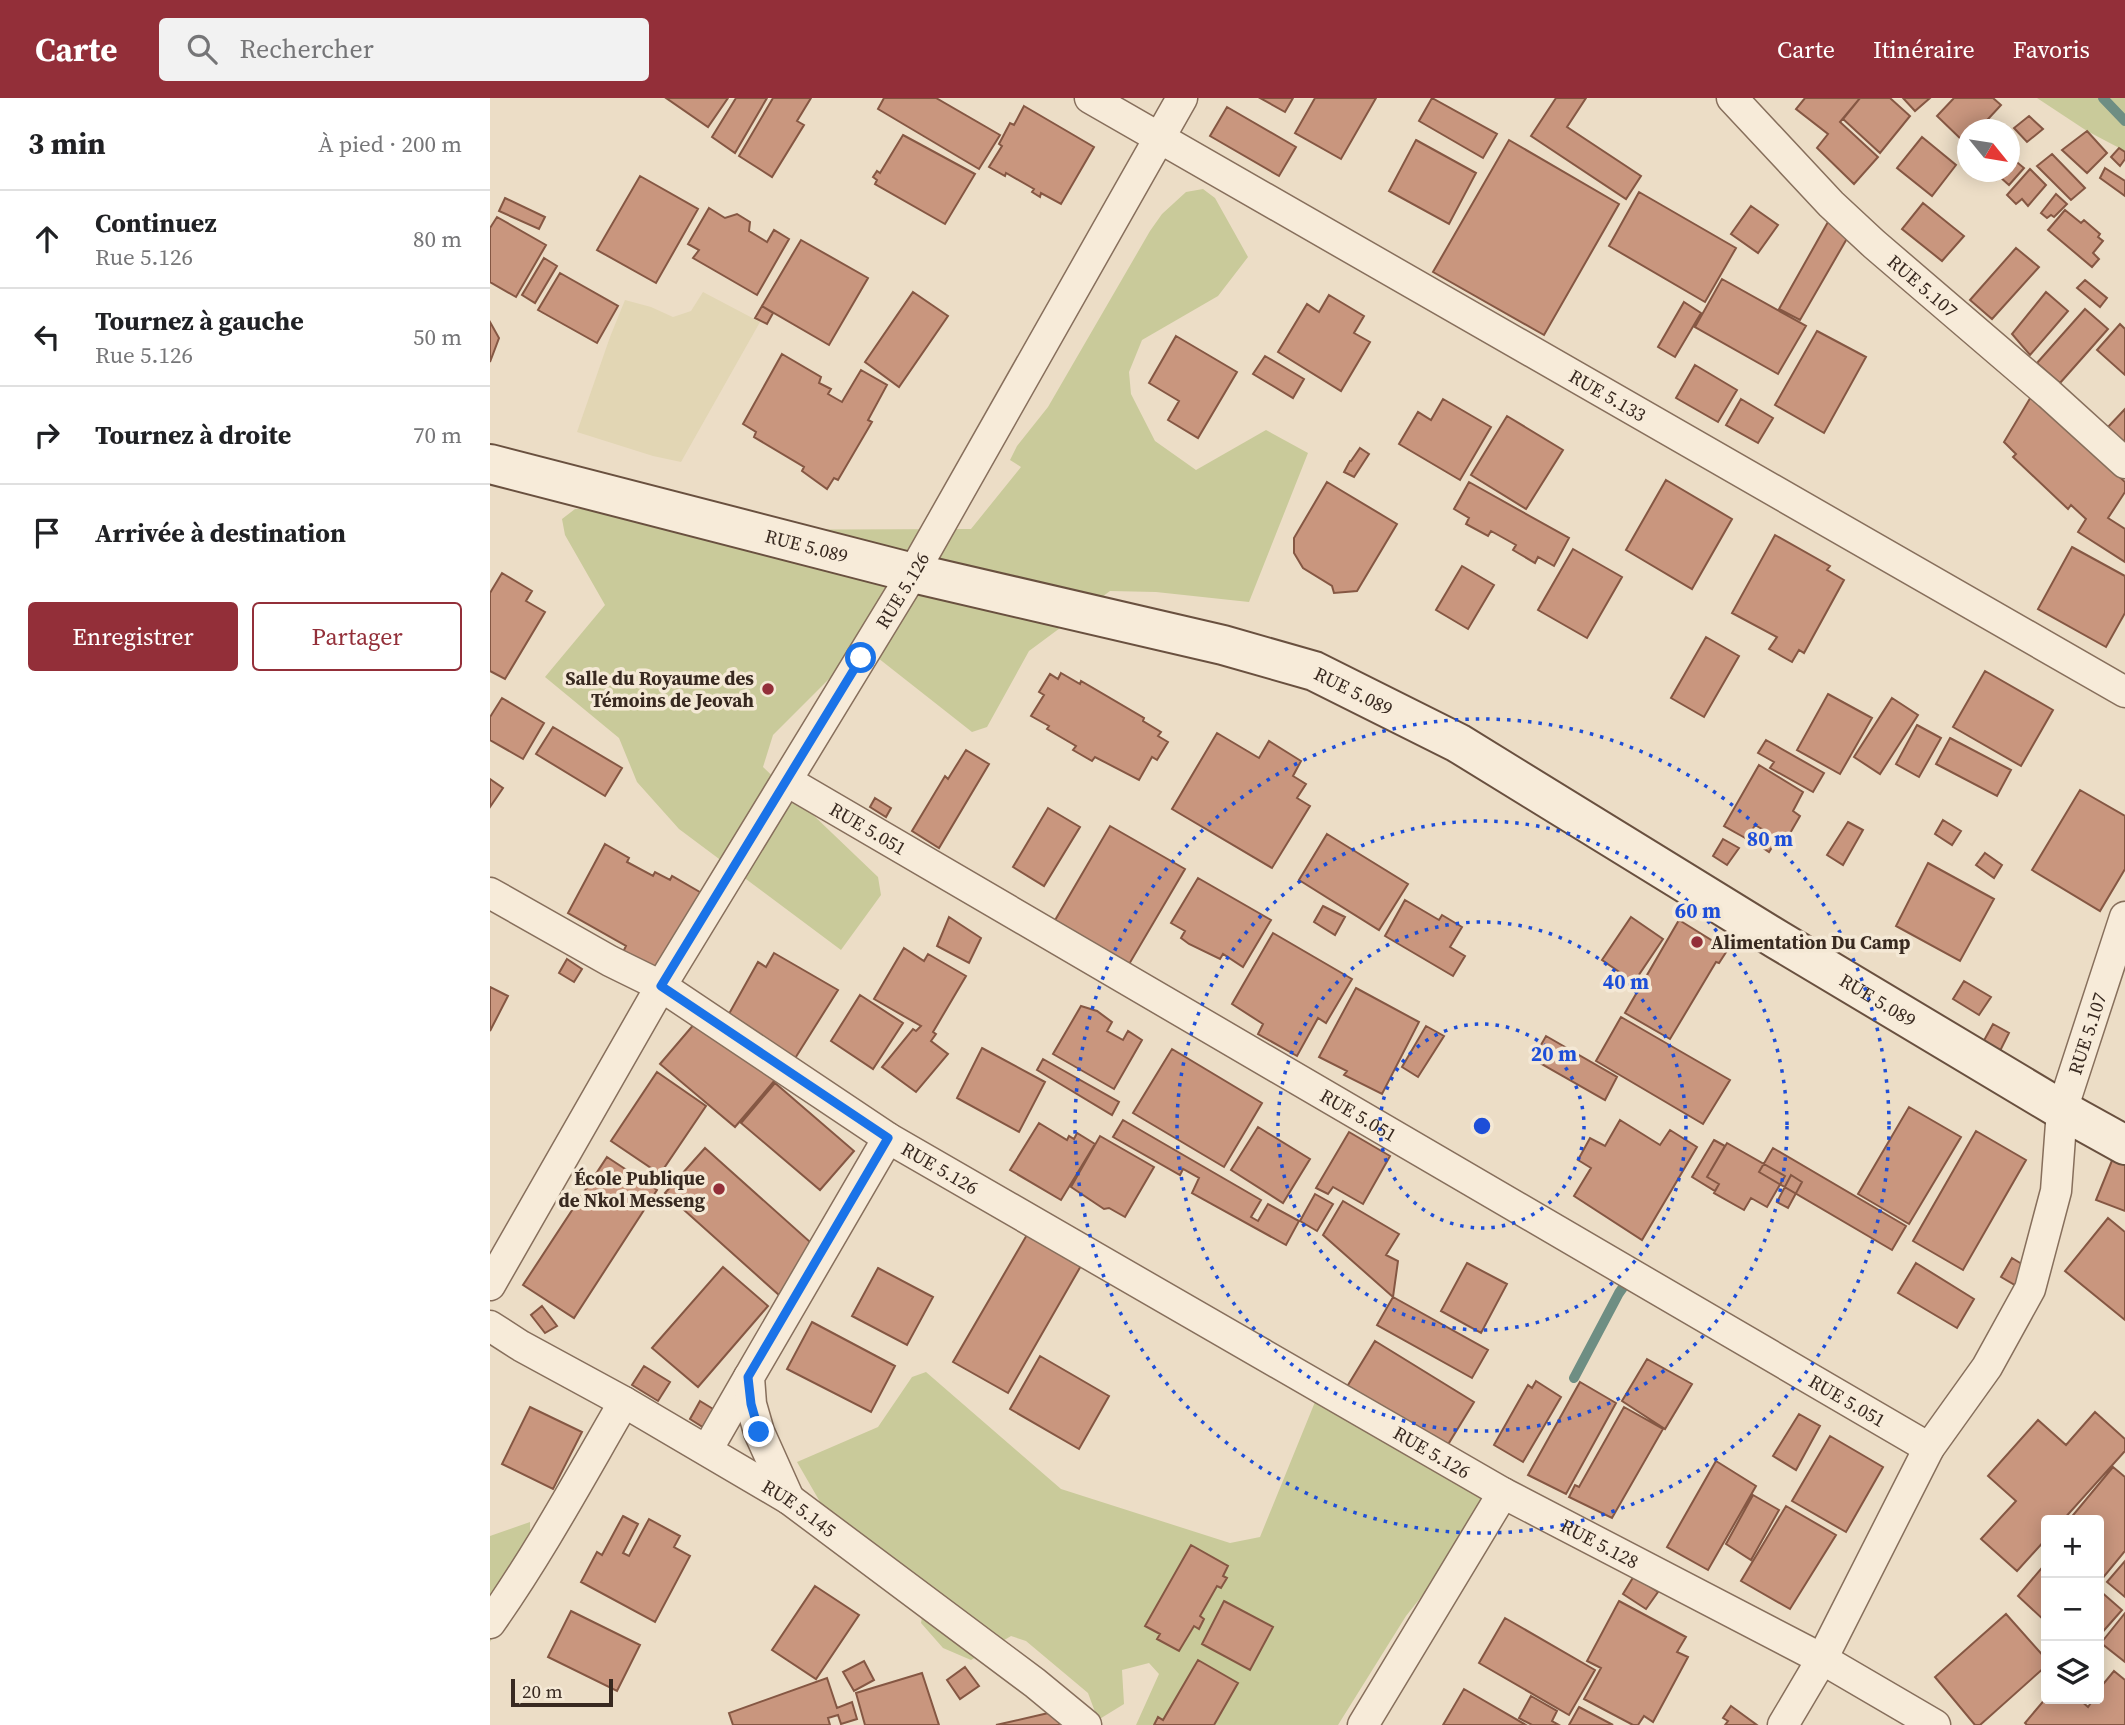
<!DOCTYPE html>
<html lang="fr">
<head>
<meta charset="utf-8">
<style>
	:root { --surface:#fff; --page:#f2f2f2; --text:#202124; --muted:#757577; --line:#e0e0e0; --accent:#932f39 }
	body { margin:0; font-family:"Source Serif 4",serif; background:var(--page); color:var(--text) }
	.controls { position:absolute; right:21px; bottom:21px; display:grid; overflow:hidden; border-radius:7px; box-shadow:0 4px 18px #0003 }
	.controls button { width:63px; height:63px; display:grid; place-items:center; padding:0; border:0; border-bottom:2px solid var(--line); background:var(--surface); color:var(--text); font:35px sans-serif }
	.compass { position:absolute; left:1467px; top:21px; width:63px; height:63px; border-radius:50%; background:var(--surface); box-shadow:0 4px 18px #0003; rotate:120deg }
	.scale { position:absolute; left:21px; bottom:18px; width:102px; box-sizing:border-box; padding-left:7px; border:4px solid #382920; border-top:0; font-size:19px; line-height:24px; white-space:nowrap; color:#382920; -webkit-text-stroke:5px #f4e8d5; paint-order:stroke }
	.stop { position:absolute; width:21px; height:21px; margin:-16px; border:5px solid #1a73e8; border-radius:50%; background:#fff }
	.stop.end { background:#1a73e8; border-color:#fff; box-shadow:0 2px 7px #0008 }
	.list { margin:0; padding:0; list-style:none }
	h2 { display:flex; justify-content:space-between; align-items:center; height:91px; margin:0; padding:0 28px; font-size:30px }
	h2 small { font-size:23px; font-weight:400; color:var(--muted) }
	.list li { display:grid; grid-template-columns:46px 1fr auto; gap:21px; align-items:center; box-sizing:border-box; height:98px; padding:0 28px; border-top:2px solid var(--line) }
	.list b { display:block; font-size:26px; white-space:nowrap }
	.list p { margin:0; font-size:23px; white-space:nowrap; color:var(--muted) }
	.list em { font-size:23px; font-style:normal; color:var(--muted) }
	.actions { display:flex; gap:14px; padding:21px 28px }
	.actions a { flex:1; padding:16px 0; border:2px solid var(--accent); border-radius:7px; text-align:center; font-size:24px; color:var(--accent) }
	.actions .main { background:var(--accent); color:#fff }
	.icon { flex:none; width:38px; height:38px; fill:none; stroke:currentColor; stroke-width:2; stroke-linecap:round; stroke-linejoin:round }
	.map { position:relative; flex:none; width:1635px; height:1627px; overflow:hidden }
	header { display:flex; align-items:center; gap:42px; box-sizing:border-box; height:98px; padding:0 35px; background:var(--accent); color:#fff }
	header strong { font-size:33px }
	nav { display:flex; gap:38px; margin-inline-start:auto; font-size:24px }
	.search { width:490px; height:63px; background:var(--page); display:flex; align-items:center; gap:18px; box-sizing:border-box; padding:0 24px; border-radius:7px; color:var(--muted); font-size:26px }
	main { display:flex }
	aside { flex:1; background:var(--surface) }
	.map>svg:first-child { display:block }
</style>
</head>
<body>
<header>
<strong>Carte</strong>
<div class="search"><svg class="icon" aria-label="search" viewBox="0 0 24 24"><circle cx="10" cy="10" r="6"/><path d="M15 15l6 6"/></svg>Rechercher</div>
<nav><a>Carte</a><a>Itinéraire</a><a>Favoris</a></nav>
</header>
<main>
<aside>
<h2>3 min<small>À pied · 200 m</small></h2>
<ul class="list">
<li><svg class="icon" aria-label="ahead" viewBox="0 0 24 24"><path d="M12 20V5M6 11l6-6 6 6"/></svg><div><b>Continuez</b><p>Rue 5.126</p></div><em>80 m</em></li>
<li><svg class="icon" aria-label="left" viewBox="0 0 24 24"><path d="M17 20v-9H6M10 6l-5 5 5 5"/></svg><div><b>Tournez à gauche</b><p>Rue 5.126</p></div><em>50 m</em></li>
<li><svg class="icon" aria-label="right" viewBox="0 0 24 24"><path d="M7 20v-9h11M14 6l5 5-5 5"/></svg><div><b>Tournez à droite</b></div><em>70 m</em></li>
<li><svg class="icon" aria-label="arrive" viewBox="0 0 24 24"><path d="M6 21V4h12l-3 4 3 4H6"/></svg><div><b>Arrivée à destination</b></div></li>
</ul>
<div class="actions"><a class="main">Enregistrer</a><a>Partager</a></div>
</aside>
<div class="map">
<svg width="1635" height="1627" viewBox="0 0 1635 1627">
	<rect width="100%" height="100%" fill="#ecddc6"/>
	<path fill="#e2d6b4" d="M213,194L270,224L191,364L163,358L87,334L120,239L135,202L161,209L183,219L201,213Z"/>
	<path fill="#c9ca9a" d="M1547,0H1635V53L1597,33Z
		M713,91L725,100L758,159L728,198L652,242L639,274L641,296L665,343L706,372L776,332L818,355L759,504L666,494L620,493L539,553L497,629L482,634L388,560L344,576L283,637L273,669L388,779L391,797L351,852L189,731L147,684L129,640L55,579L115,507L75,437L72,421L85,411L156,410L233,432L481,431L531,369L520,362L527,348L558,309L660,133L672,116L696,94Z
		M436,1274L571,1391L740,1445L770,1439L827,1299L968,1375L994,1405L977,1441L916,1518L848,1627H646L669,1576L659,1565L632,1572L634,1606L608,1622L598,1595L536,1543L521,1538L481,1562L453,1550L431,1525L436,1495L337,1416L307,1364L388,1329L422,1279Z
		M40,1424L41,1472L0,1544V1438Z"/>
	<g fill="none" stroke-linecap="round" stroke-linejoin="round">
		<path stroke="#6e8e83" stroke-width="10" d="M1613,0L1635,23
			M1084,1280L1129,1195L1141,1178"/>
	</g>
	<path fill="#c9967e" stroke="#855743" stroke-width="2" d="M176,0H238L218,29Z
		M246,0H277L245,55L222,39Z
		M283,0H321L307,23L314,27L282,79L249,58Z
		M394,0H446L510,37L489,71L388,11Z
		M770,0H803L795,14Z
		M825,0H886L851,61L805,35Z
		M942,0L1007,36L993,60L929,23Z
		M1066,0H1096L1077,29L1151,78L1136,101L1041,38Z
		M1315,0H1370L1350,24L1388,59L1364,86L1327,50L1338,36L1306,11Z
		M1370,0H1400L1420,18L1390,55L1353,21Z
		M1413,0H1440L1425,13Z
		M1464,0H1503L1511,7L1488,32H1478V43L1475,45L1447,18Z
		M534,8L604,49L571,106L551,95L550,99L542,94L544,91L516,75L515,78L499,69L512,48L509,46L520,25L524,27Z
		M737,9L806,49L789,78L720,38Z
		M1539,18L1553,31L1537,44L1524,30Z
		M1597,33L1617,55L1597,75L1572,52Z
		M413,37L485,76L455,126L385,86L387,82L383,79L387,73L390,75Z
		M1432,39L1466,67L1442,98L1407,70Z
		M926,42L986,75L959,126L899,93Z
		M1019,42L1129,106L1054,237L943,174Z
		M1520,50L1527,57L1523,61L1534,70L1519,87L1510,79L1506,82L1501,79L1504,75L1502,74H1520Z
		M1629,50L1635,54V61L1630,68L1621,59Z
		M1562,56L1595,90L1581,102L1547,68Z
		M1615,70L1635,83V98L1610,80Z
		M1540,71L1556,87L1538,108L1532,101L1526,106L1517,97Z
		M150,78L208,111L166,185L107,152Z
		M1149,94L1246,150L1215,204L1119,148Z
		M1566,96L1577,106L1564,119L1561,117L1557,120L1551,115Z
		M15,100L55,119L49,131L9,113Z
		M1433,105L1474,138L1452,163L1412,131Z
		M1261,108L1288,127L1268,155L1241,136Z
		M219,110L235,120L247,116L260,124L259,133L277,144L284,132L299,141L267,197L203,160L209,152L198,146Z
		M1575,112L1591,125L1594,122L1610,136L1608,139L1613,143L1603,155L1609,161L1602,169L1558,132Z
		M7,119L56,147L26,199L0,184V130Z
		M1338,124L1359,137L1310,222L1289,211Z
		M311,142L378,180L339,247L272,208Z
		M1526,150L1549,169L1502,221L1480,202Z
		M54,160L67,168L45,205L32,197Z
		M70,175L128,208L107,245L48,212Z
		M1232,181L1316,228L1288,276L1205,229Z
		M1595,182L1617,200L1610,209L1587,190Z
		M423,194L458,218L409,289L375,264Z
		M1556,194L1578,213L1540,257L1522,236Z
		M839,197L874,218L864,235L880,244L851,293L788,254L817,206L829,214Z
		M1194,204L1211,215L1185,259L1168,249Z
		M272,208L283,215L277,226L265,220Z
		M1595,211L1618,231L1570,285L1547,265Z
		M0,224L9,240L0,264Z
		M1630,226L1635,231V277L1607,252Z
		M1327,233L1376,259L1334,335L1285,307Z
		M686,238L747,274L708,340L678,322L689,303L659,285Z
		M292,256L331,279L329,285L341,291L338,296L352,304L371,272L397,287L378,322L382,324L348,382L344,380L337,391L312,373L314,369L264,339L266,334L253,326Z
		M775,258L814,281L803,300L763,276Z
		M1205,267L1247,292L1228,324L1186,300Z
		M1542,297L1635,384V394L1618,420L1635,431V464L1588,434L1596,421L1581,407L1578,411L1523,359L1526,356L1514,344Z
		M953,301L1001,329L970,382L909,346L928,314L941,322Z
		M1251,301L1283,320L1268,345L1236,327Z
		M1635,311V348L1617,330Z
		M1017,318L1073,352L1036,411L981,377Z
		M870,350L879,356L864,379L854,374L860,363H861Z
		M1176,382L1242,421L1202,491L1136,452Z
		M837,384L907,426L867,493L844,495L842,488L813,470L804,455V440Z
		M979,384L1079,440L1064,468L1048,459L1045,465L1023,452L1026,447L1001,433L998,438L976,426L979,420L964,411Z
		M1285,437L1340,468L1337,472L1354,482L1314,555L1309,552L1302,564L1279,551L1287,539L1242,515Z
		M1582,449L1635,478V515L1616,549L1548,511Z
		M1083,451L1132,479L1097,540L1048,512Z
		M972,468L1004,487L978,531L946,512Z
		M12,475L42,493L36,503L55,514L15,581L0,573V495Z
		M1216,539L1249,558L1214,619L1181,600Z
		M1495,573L1563,612L1531,668L1463,629Z
		M571,575L590,586L591,583L654,620L653,623L671,634L668,638L678,644L667,662L662,659L649,682L605,659L602,663L583,652L586,648L557,631L559,628L541,618L554,597L549,594L560,576L568,581Z
		M1338,596L1382,620L1350,676L1307,652Z
		M12,600L54,625L33,661L0,642V619Z
		M1402,600L1428,617L1390,676L1364,659Z
		M1427,627L1451,640L1429,679L1406,666Z
		M63,629L132,670L115,698L46,656Z
		M727,635L769,660L779,643L811,663L803,678L816,686L807,700L820,708L782,770L682,711Z
		M1460,640L1521,672L1507,698L1446,666Z
		M1276,642L1334,675L1323,694L1280,670L1284,664L1268,655Z
		M476,652L499,666L449,750L422,733L455,678L458,681Z
		M1269,667L1313,694L1303,713L1310,718L1295,744L1288,740L1279,754L1270,748L1277,734L1265,727L1257,741L1234,728Z
		M0,681L13,690L0,709Z
		M1590,692L1635,718V771L1610,813L1542,772Z
		M385,700L401,710L396,719L380,709Z
		M558,710L590,729L554,788L523,769Z
		M1453,722L1471,733L1462,747L1445,736Z
		M1358,724L1373,732L1353,767L1337,757Z
		M620,728L695,771L638,868L564,824Z
		M837,736L918,786L889,832L809,782Z
		M1233,741L1249,750L1237,767L1223,758Z
		M115,746L139,760L137,764L163,778L165,774L180,782L182,778L215,797L167,873L133,854L136,848L78,815Z
		M1495,755L1512,767L1504,780L1486,767Z
		M1438,765L1504,801L1470,863L1406,828Z
		M708,780L781,822L753,869L733,856L730,861L699,846L691,840L695,833L681,825Z
		M915,802L949,822L952,817L972,829L960,849L975,858L963,878L895,838Z
		M833,808L855,819L845,837L824,824Z
		M459,819L491,840L479,865L447,848Z
		M1141,819L1173,841L1144,884L1112,862Z
		M1189,822L1223,843L1225,839L1240,848L1229,865L1226,864L1180,941L1135,915Z
		M783,835L862,881L836,925L828,920L807,958L768,936L773,926L742,906Z
		M414,850L434,863L438,856L476,878L443,934L446,936L441,943L458,956L426,994L392,969L423,931L426,933L431,928L384,901Z
		M284,855L348,892L304,962L235,923L268,864L276,869Z
		M77,861L92,871L84,884L69,875Z
		M1474,883L1501,899L1489,917L1463,901Z
		M0,889L18,898L0,933Z
		M866,890L929,924L892,996L854,977L857,973L829,959Z
		M370,897L413,925L383,971L341,943Z
		M591,908L607,913L622,924L617,933L633,942L638,933L652,942L624,991L563,956Z
		M211,918L285,982L245,1029L170,966Z
		M1131,919L1240,982L1213,1026L1106,963Z
		M1503,926L1519,935L1509,955L1492,946Z
		M936,928L954,938L928,979L912,969Z
		M1056,938L1127,979L1115,1002L1043,961Z
		M492,950L555,984L529,1034L467,1000Z
		M682,951L772,1005L734,1069L643,1015Z
		M553,961L629,1004L622,1017L547,972Z
		M167,974L216,1008L170,1076L121,1043Z
		M285,985L364,1053L330,1092L251,1025Z
		M1419,1009L1471,1039L1419,1126L1368,1096Z
		M633,1022L771,1102L761,1119L768,1123L778,1106L809,1123L796,1147L702,1095L709,1080L693,1071L690,1077L623,1039Z
		M1130,1022L1170,1047L1180,1032L1207,1049L1152,1142L1084,1098L1101,1070L1088,1062L1100,1040L1115,1048Z
		M549,1025L577,1042L579,1038L584,1041L587,1035L605,1046L571,1102L520,1072Z
		M768,1029L820,1061L793,1105L741,1072Z
		M1486,1033L1536,1062L1473,1172L1423,1143Z
		M859,1034L900,1058L873,1106L843,1089L838,1096L826,1090Z
		M610,1038L664,1069L635,1119L619,1110L614,1111L581,1089Z
		M1224,1042L1235,1048L1217,1079L1229,1086L1225,1093L1202,1079Z
		M1237,1045L1295,1078L1277,1109L1261,1100L1254,1112L1224,1095L1229,1086L1217,1079Z
		M215,1050L329,1152L289,1197L175,1095Z
		M1283,1050L1416,1128L1402,1152L1269,1074Z
		M117,1059L167,1092L84,1220L33,1187Z
		M1623,1060L1635,1065V1113L1606,1102Z
		M1301,1077L1312,1084L1298,1110L1287,1104Z
		M825,1096L843,1106L827,1133L810,1123Z
		M853,1103L909,1136L896,1157L908,1163L903,1199L833,1137Z
		M1618,1120L1635,1134V1222L1575,1173Z
		M538,1135L592,1166L518,1295L463,1264Z
		M1522,1160L1540,1171L1530,1190L1511,1179Z
		M977,1165L1017,1186L991,1235L951,1213Z
		M1426,1165L1484,1201L1467,1230L1408,1195Z
		M233,1169L278,1208L208,1289L162,1250Z
		M388,1170L443,1199L417,1247L362,1218Z
		M903,1199L998,1252L982,1280L887,1227Z
		M52,1208L67,1228L55,1235L41,1217Z
		M322,1224L405,1268L381,1314L297,1271Z
		M885,1243L984,1304L954,1353L855,1292Z
		M550,1258L619,1298L589,1351L520,1311Z
		M1157,1261L1202,1286L1175,1331L1132,1303Z
		M154,1268L180,1284L168,1303L142,1287Z
		M1046,1283L1071,1299L1033,1364L1004,1347L1038,1287L1042,1290Z
		M1090,1284L1126,1305L1076,1396L1038,1377Z
		M210,1303L233,1317L222,1335L200,1321Z
		M40,1309L92,1334L63,1391L12,1366Z
		M1134,1309L1173,1331L1122,1420L1079,1399L1085,1387L1089,1389Z
		M1605,1314L1635,1341V1353L1573,1422H1556V1441L1527,1473L1491,1441L1526,1403L1498,1378L1548,1322L1576,1347Z
		M1309,1316L1330,1328L1306,1372L1283,1358Z
		M1340,1338L1393,1369L1356,1434L1302,1403Z
		M1226,1363L1266,1388L1218,1472L1177,1449Z
		M1623,1369L1635,1379V1453L1612,1481L1609,1479V1422H1579Z
		M1263,1397L1289,1412L1261,1462L1236,1446Z
		M1296,1408L1346,1437L1300,1511L1251,1483Z
		M133,1418L148,1426L133,1455L139,1458L159,1421L190,1438L184,1449L200,1458L165,1524L91,1484L107,1454L112,1457Z
		M701,1447L738,1468L733,1478L737,1480L731,1490L727,1488L710,1518L714,1521L709,1531L704,1528L689,1553L667,1541L670,1536L655,1528Z
		M1635,1463V1499L1617,1484Z
		M1556,1465V1524L1528,1498Z
		M1144,1478L1168,1494L1156,1511L1133,1496Z
		M325,1488L369,1517L326,1581L282,1552Z
		M1609,1492L1632,1512L1609,1538Z
		M734,1503L783,1529L760,1572L712,1546Z
		M1129,1503L1196,1539L1187,1554L1198,1559L1163,1624L1154,1618L1148,1627H1143L1094,1601L1111,1570L1097,1563Z
		M81,1513L150,1547L127,1593L58,1559Z
		M1635,1515V1564L1611,1545Z
		M1516,1516L1556,1561V1568L1490,1627H1485L1445,1579Z
		M1015,1520L1105,1572L1079,1617L989,1565Z
		M708,1562L748,1585L724,1627H664L668,1619L673,1622Z
		M374,1563L384,1582L364,1593L353,1574Z
		M475,1569L489,1588L470,1601L457,1582Z
		M1624,1573L1635,1582V1627H1537L1535,1625L1556,1600L1576,1602L1589,1601L1598,1609L1603,1602L1602,1601H1609V1591Z
		M432,1575L449,1627H375L366,1595Z
		M337,1580L347,1610L362,1604L367,1621L351,1626L348,1617L338,1620L340,1627H243L239,1615Z
		M974,1591L1036,1627H953Z
		M1041,1598L1067,1613L1062,1623L1069,1627H1042L1029,1620Z
		M1241,1608L1267,1627H1235L1238,1623L1233,1620Z
		M1089,1609L1123,1627H1079Z
		M567,1613L570,1627H506Z"/>
	<g fill="none" stroke-linecap="round" stroke-linejoin="round">
		<g stroke="#876f5c" stroke-width="33">
			<g id="street">
				<path id="s1" d="M600,0L1635,594"/>
				<path id="s2" d="M1242,0L1341,106L1384,146L1559,296L1635,365"/>
				<path id="s3" d="M297,683L1439,1350"/>
				<path id="s4" d="M0,795L120,863L171,888L398,1040L1013,1395"/>
				<path id="s5" d="M0,1187L171,888L423,475L692,0"/>
				<path id="s6" d="M0,1228L31,1248L134,1304L299,1401L545,1585L596,1627"/>
				<path d="M217,1352L259,1279"/>
				<path d="M299,1401L269,1334L261,1306L259,1279L398,1040"/>
				<path d="M0,1525C50,1454 91,1378 134,1304"/>
				<path id="s7" d="M873,1627L1013,1395L1332,1561L1445,1627"/>
				<path id="s8" d="M1293,1627L1332,1561L1439,1350L1497,1269L1540,1191L1566,1093L1572,1012L1635,819"/>
			</g>
		</g>
		<g stroke="#69503f" stroke-width="42">
			<g id="secondary">
				<path id="s9" d="M0,366L423,475L733,547L824,573L968,645L1288,842L1572,1012L1635,1047"/>
			</g>
		</g>
		<use href="#street" stroke="#f7ebd9" stroke-width="30"/>
		<use href="#secondary" stroke="#f7ebd9" stroke-width="38"/>
	</g>
	<g fill="none" stroke-linecap="round" stroke-linejoin="round">
		<path stroke="#1a73e8" stroke-width="9" d="M269,1334L261,1306L258,1279L398,1040L171,888L371,560"/>
	</g>
	<g fill="none" stroke="#1d4ed8" stroke-width="3.5" stroke-dasharray="3.5 7">
		<circle cx="992" cy="1028" r="102"/>
		<circle cx="992" cy="1028" r="204"/>
		<circle cx="992" cy="1028" r="305"/>
		<circle cx="992" cy="1028" r="407"/>
	</g>
	<g fill="#932f39" stroke="#f4e8d5" stroke-width="2.5">
		<circle cx="278" cy="591" r="7"/>
		<circle cx="1207" cy="844" r="7"/>
		<circle cx="229" cy="1091" r="7"/>
	</g>
	<g text-anchor="middle" stroke-width="7" stroke-linejoin="round" paint-order="stroke">
		<g font-size="19" fill="#382920" stroke="#f4e8d5">
			<text dy="7" stroke="none"><textPath href="#s2" startOffset="268">RUE 5.107</textPath></text>
			<text dy="7" stroke="none"><textPath href="#s1" startOffset="597">RUE 5.133</textPath></text>
			<text dy="7" stroke="none"><textPath href="#s9" startOffset="327">RUE 5.089</textPath></text>
			<text dy="7" stroke="none"><textPath href="#s5" startOffset="808">RUE 5.126</textPath></text>
			<text dy="7" stroke="none"><textPath href="#s9" startOffset="894">RUE 5.089</textPath></text>
			<text dy="7" stroke="none"><textPath href="#s3" startOffset="94">RUE 5.051</textPath></text>
			<text dy="7" stroke="none"><textPath href="#s9" startOffset="1503">RUE 5.089</textPath></text>
			<text dy="7" stroke="none"><textPath href="#s8" startOffset="765">RUE 5.107</textPath></text>
			<text dy="7" stroke="none"><textPath href="#s3" startOffset="662">RUE 5.051</textPath></text>
			<text dy="7" stroke="none"><textPath href="#s4" startOffset="528">RUE 5.126</textPath></text>
			<text dy="7" stroke="none"><textPath href="#s3" startOffset="1228">RUE 5.051</textPath></text>
			<text dy="7" stroke="none"><textPath href="#s4" startOffset="1096">RUE 5.126</textPath></text>
			<text dy="7" stroke="none"><textPath href="#s6" startOffset="359">RUE 5.145</textPath></text>
			<text dy="7" stroke="none"><textPath href="#s7" startOffset="380">RUE 5.128</textPath></text>
		</g>
		<g font-size="19" font-weight="bold" fill="#382920" stroke="#f4e8d5" text-anchor="end">
			<text x="264" y="587">Salle du Royaume des<tspan x="264" dy="22">Témoins de Jeovah</tspan></text>
			<text x="1221" y="851" text-anchor="start">Alimentation Du Camp</text>
			<text x="215" y="1087">École Publique<tspan x="215" dy="22">de Nkol Messeng</tspan></text>
		</g>
	</g>
	<circle cx="992" cy="1028" r="10" fill="#1d4ed8" stroke="#f4e8d5" stroke-width="3.5"/>
	<g font-size="21" text-anchor="middle" font-weight="bold" fill="#1d4ed8" stroke="#f4e8d5" stroke-width="7" stroke-linejoin="round" paint-order="stroke">
		<text x="1280" y="748">80 m</text>
		<text x="1208" y="820">60 m</text>
		<text x="1136" y="891">40 m</text>
		<text x="1064" y="963">20 m</text>
	</g>
</svg>
<div class="controls">
<button>+</button>
<button>−</button>
<button><svg class="icon" aria-label="layers" viewBox="0 0 24 24"><path d="M12 4l9 5-9 5-9-5zM3 14l9 5 9-5"/></svg></button>
</div>
<svg class="compass" viewBox="-18 -18 36 36"><path d="M0-13l5 13h-10z" fill="#e53935"/><path d="M0 13l5-13h-10z" fill="#757577"/></svg>
<div class="scale">20 m</div>
<div class="stop" style="left:371px;top:560px"></div>
<div class="stop end" style="left:269px;top:1334px"></div>
</div>
</main>
</body>
</html>
